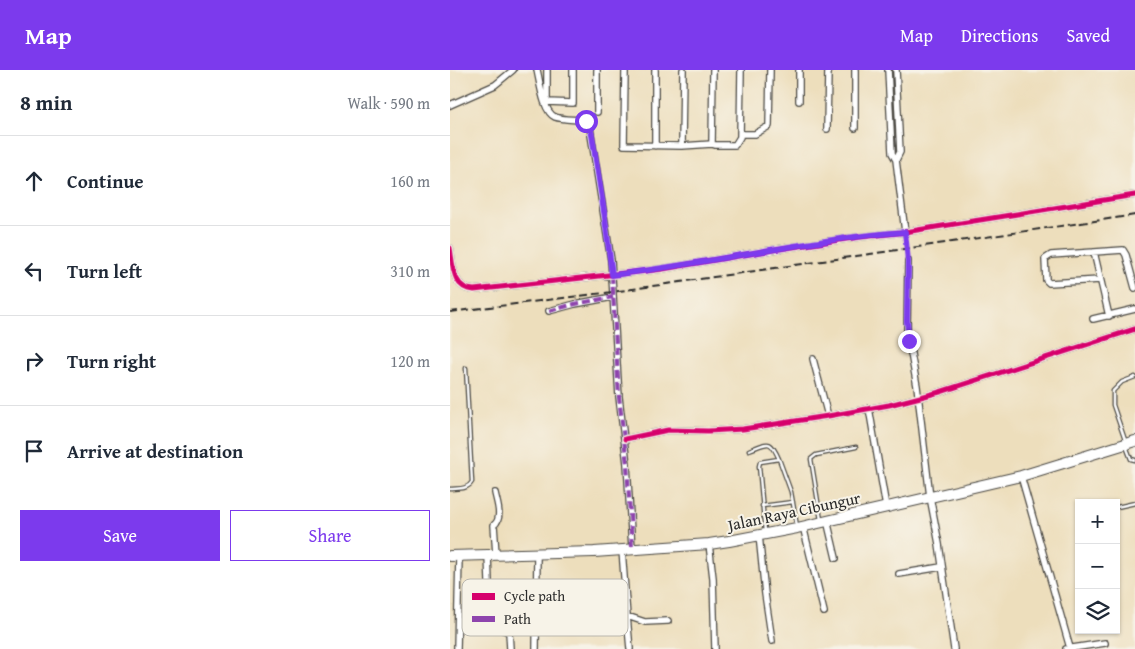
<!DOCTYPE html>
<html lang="en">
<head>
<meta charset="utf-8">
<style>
	:root { --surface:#fff; --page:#f6f6f7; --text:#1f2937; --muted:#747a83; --line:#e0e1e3; --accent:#7c3aed }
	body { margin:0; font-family:"Gentium Book Plus",serif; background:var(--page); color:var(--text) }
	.controls { position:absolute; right:15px; bottom:15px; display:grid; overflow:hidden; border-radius:0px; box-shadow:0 1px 4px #0004 }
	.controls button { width:45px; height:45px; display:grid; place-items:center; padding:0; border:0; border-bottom:1px solid var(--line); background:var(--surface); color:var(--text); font:25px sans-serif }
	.stop { position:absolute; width:15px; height:15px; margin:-11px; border:4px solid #7c3aed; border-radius:50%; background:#fff }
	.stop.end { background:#7c3aed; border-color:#fff; box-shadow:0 1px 5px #0008 }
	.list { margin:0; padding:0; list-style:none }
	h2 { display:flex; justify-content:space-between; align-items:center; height:65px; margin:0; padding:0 20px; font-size:21px }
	h2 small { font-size:16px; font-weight:400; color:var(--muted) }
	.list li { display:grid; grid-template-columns:32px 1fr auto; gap:15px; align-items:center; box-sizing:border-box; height:90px; padding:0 20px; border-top:1px solid var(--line) }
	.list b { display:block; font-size:19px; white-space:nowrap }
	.list em { font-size:16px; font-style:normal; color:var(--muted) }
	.actions { display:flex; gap:10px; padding:15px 20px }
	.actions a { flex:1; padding:11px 0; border:1px solid var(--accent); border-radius:0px; text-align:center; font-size:18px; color:var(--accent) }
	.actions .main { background:var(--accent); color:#fff }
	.icon { flex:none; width:28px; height:28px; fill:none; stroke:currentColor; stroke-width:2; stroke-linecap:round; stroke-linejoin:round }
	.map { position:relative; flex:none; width:685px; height:579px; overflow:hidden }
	header { display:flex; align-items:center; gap:30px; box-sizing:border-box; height:70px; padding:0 25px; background:var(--accent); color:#fff }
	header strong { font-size:24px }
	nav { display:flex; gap:28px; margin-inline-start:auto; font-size:18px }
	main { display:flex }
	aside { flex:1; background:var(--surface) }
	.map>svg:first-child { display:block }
</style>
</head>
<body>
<header>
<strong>Map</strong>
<nav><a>Map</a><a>Directions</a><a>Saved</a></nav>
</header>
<main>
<aside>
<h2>8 min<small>Walk · 590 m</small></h2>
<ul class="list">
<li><svg class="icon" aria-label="ahead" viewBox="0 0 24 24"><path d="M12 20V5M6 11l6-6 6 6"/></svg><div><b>Continue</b></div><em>160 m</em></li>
<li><svg class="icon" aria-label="left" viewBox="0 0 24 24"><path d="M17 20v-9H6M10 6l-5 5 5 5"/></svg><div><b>Turn left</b></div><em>310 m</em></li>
<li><svg class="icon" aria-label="right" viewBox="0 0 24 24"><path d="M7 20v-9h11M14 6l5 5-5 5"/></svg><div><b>Turn right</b></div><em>120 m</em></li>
<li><svg class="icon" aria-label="arrive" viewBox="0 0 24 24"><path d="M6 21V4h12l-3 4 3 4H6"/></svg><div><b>Arrive at destination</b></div></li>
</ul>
<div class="actions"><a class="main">Save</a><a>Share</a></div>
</aside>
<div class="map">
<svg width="685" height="579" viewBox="0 0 685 579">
	<rect width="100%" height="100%" fill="#f7f3e8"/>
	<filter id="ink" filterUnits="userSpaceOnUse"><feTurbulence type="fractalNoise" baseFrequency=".02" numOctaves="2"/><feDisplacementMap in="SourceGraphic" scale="10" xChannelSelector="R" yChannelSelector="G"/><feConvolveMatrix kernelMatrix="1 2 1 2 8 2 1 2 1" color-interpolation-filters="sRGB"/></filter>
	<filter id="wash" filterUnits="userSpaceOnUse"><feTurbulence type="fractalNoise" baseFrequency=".0096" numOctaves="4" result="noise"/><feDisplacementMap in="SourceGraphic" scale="20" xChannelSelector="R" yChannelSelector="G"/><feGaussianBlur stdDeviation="1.12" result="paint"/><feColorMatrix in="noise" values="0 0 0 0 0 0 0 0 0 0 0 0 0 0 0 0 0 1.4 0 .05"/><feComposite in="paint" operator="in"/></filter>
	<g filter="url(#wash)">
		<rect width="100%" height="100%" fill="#eddebc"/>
	</g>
	<g filter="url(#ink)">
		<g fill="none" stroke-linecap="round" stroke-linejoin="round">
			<g stroke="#484641" stroke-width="5">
				<path id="lane" d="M675,370L663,335V321L672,312L685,307
					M676,376L681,389L685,390
					M299,380C319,373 320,368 329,389
					M0,419C8,418 17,420 22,412L16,298
					M312,436L343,432
					M667,437L685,433
					M371,450L361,389L366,385L406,377
					M315,462L309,396L310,392L329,389L341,422L347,456"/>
			</g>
			<g stroke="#484641" stroke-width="8">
				<path id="street" d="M87,0C90,12 93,42 105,47C114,50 126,49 136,51L140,57L141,65L161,190L169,327L177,394L182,479
					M97,0V32L123,33V0
					M175,0L174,75L232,76L262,74L265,75H285L290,67L291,0
					M438,0L442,83L446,90L455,162
					M349,31V0
					M0,35L45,15L63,0
					M147,42V0
					M405,58V0
					M377,59L378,0
					M290,64H305L319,56L320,0
					M262,74L263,0
					M205,76V0
					M232,76L233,0
					M446,90L450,82L446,0
					M0,178C3,194 2,219 24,220L212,199L321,180L409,167L455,162L685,125
					M644,182L659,246
					M458,191L457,262L467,316L480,427L489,474L504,579
					M650,210L599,213L596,210L595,189L601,185L673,180L676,185L685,218
					M99,241L125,234L163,227
					M643,249L685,239
					M363,289L378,346
					M419,338L436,437
					M175,369L218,360L258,361L293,359L378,346L439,335L490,322L685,259
					M571,406L620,578
					M45,423C47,433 53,448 44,455L46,484
					M377,450L386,488
					M353,456L374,542
					M309,465L315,524L322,571
					M259,474L263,508L265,579
					M172,480L177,546L195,552L218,551
					M38,484L39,512L46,533V557L59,562L60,579
					M449,504L491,497
					M177,546L180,579
					M7,579L9,486
					M86,579L87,483
					M616,579L655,573"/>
			</g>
			<g stroke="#484641" stroke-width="12">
				<path id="highway" d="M0,486L144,482L259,474L279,471L347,458L571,406L685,371"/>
			</g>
			<path stroke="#484641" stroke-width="1" stroke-dasharray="4 4" stroke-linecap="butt" d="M455,167L457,185"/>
			<use href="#lane" stroke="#fff" stroke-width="2.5"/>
			<use href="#street" stroke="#fff" stroke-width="5.5"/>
			<use href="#highway" stroke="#fff" stroke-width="10"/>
			<path stroke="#2b2b2b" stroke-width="2" stroke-dasharray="8 4" stroke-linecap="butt" d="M0,242L162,222L685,145"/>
			<path stroke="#8e44ad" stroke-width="4" stroke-dasharray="8 4" stroke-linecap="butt" d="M162,205L169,327L177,394L182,479
				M99,241L125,234L163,227"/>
			<g stroke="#f7f3e8" stroke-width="8">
				<path id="cycleway" d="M0,178C3,194 2,219 24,220L212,199L321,180L409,167L455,162L685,125
					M175,369L218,360L258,361L293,359L378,346L439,335L490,322L685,259"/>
			</g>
			<use href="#cycleway" stroke="#d6006c" stroke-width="5"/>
		</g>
	</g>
	<g fill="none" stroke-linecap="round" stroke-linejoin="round" filter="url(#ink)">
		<path stroke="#7c3aed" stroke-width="6" d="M136,51L140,57L142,65L155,148L162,205C260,194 357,169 455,162L458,191L457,251L459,271"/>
	</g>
	<g text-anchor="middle" stroke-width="4" stroke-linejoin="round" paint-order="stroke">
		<g font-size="16" fill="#2b2b2b" stroke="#f7f3e8">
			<text transform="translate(344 441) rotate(-12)" y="6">Jalan Raya Cibungur</text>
		</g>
	</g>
	<rect x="12" y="509" width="166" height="57" rx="8" fill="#f7f3e8" stroke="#bab7af" stroke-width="1"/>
	<rect x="22" y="523" width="23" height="7" fill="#d6006c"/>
	<rect x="22" y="546" width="23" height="6" fill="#8e44ad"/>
	<g font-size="14" fill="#2b2b2b">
		<text x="54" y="531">Cycle path</text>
		<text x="54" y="554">Path</text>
	</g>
</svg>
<div class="controls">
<button>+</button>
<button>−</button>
<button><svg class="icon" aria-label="layers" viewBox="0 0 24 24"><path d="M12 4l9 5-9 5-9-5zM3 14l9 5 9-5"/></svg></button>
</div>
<div class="stop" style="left:136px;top:51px"></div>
<div class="stop end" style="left:459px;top:271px"></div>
</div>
</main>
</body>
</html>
